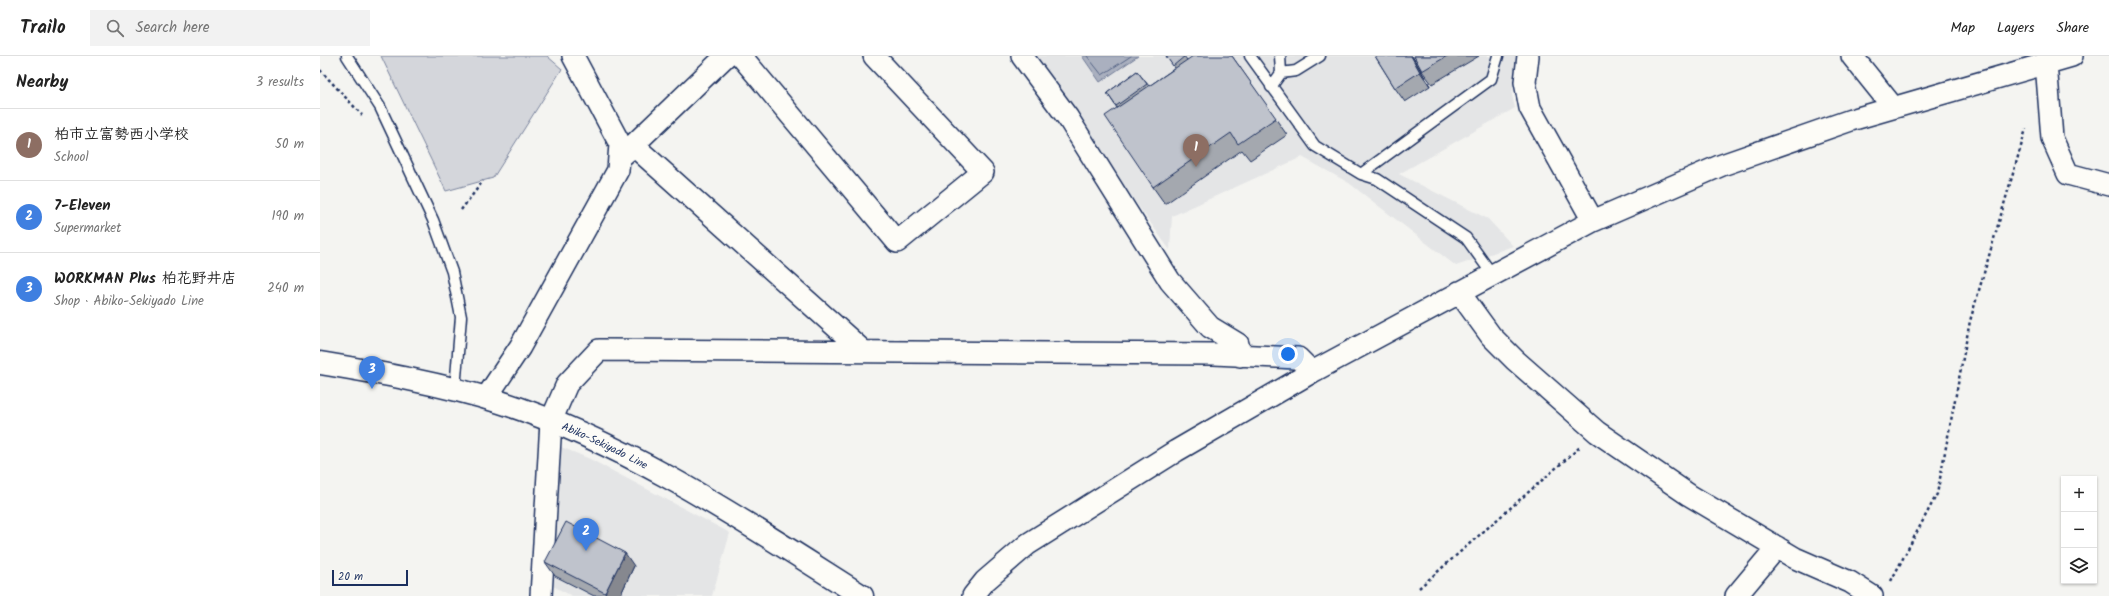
<!DOCTYPE html>
<html lang="en">
<head>
<meta charset="utf-8">
<style>
	:root { --surface:#fff; --page:#f2f2f2; --text:#222; --muted:#767676; --line:#e0e0e0; --accent:#c8321e }
	body { margin:0; font-family:Kalam,"Klee One",sans-serif; background:var(--page); color:var(--text) }
	.controls { position:absolute; right:12px; bottom:12px; display:grid; overflow:hidden; border-radius:0px; box-shadow:0 1px 3px #0004 }
	.controls button { width:36px; height:36px; display:grid; place-items:center; padding:0; border:0; border-bottom:1px solid var(--line); background:var(--surface); color:var(--text); font:20px sans-serif }
	.scale { position:absolute; left:12px; bottom:10px; width:76px; box-sizing:border-box; padding-left:4px; border:2px solid #1b2f5e; border-top:0; font-size:11px; line-height:14px; white-space:nowrap; color:#1b2f5e; -webkit-text-stroke:3px #fdfcf7; paint-order:stroke }
	.you { position:absolute; left:968px; top:298px; width:14px; height:14px; margin:-10px; border:3px solid #fff; border-radius:50%; background:#1a73e8; box-shadow:0 0 0 6px #1a73e833 }
	.badge { display:grid; place-items:center; width:26px; height:26px; border-radius:50%; background:var(--accent); color:#fff; font-size:13px; font-weight:700 }
	.pin { position:absolute; translate:-50% -33px; filter:drop-shadow(0 1px 2px #0008) }
	.pin::after { content:''; position:absolute; top:21px; width:14px; height:12px; background:inherit; clip-path:polygon(0 0,100% 0,50% 100%) }
	.list { margin:0; padding:0; list-style:none }
	h2 { display:flex; justify-content:space-between; align-items:center; height:52px; margin:0; padding:0 16px; font-size:17px }
	h2 small { font-size:13px; font-weight:400; color:var(--muted) }
	.list li { display:grid; grid-template-columns:26px 1fr auto; gap:12px; align-items:center; box-sizing:border-box; height:72px; padding:0 16px; border-top:1px solid var(--line) }
	.list b { display:block; font-size:15px; white-space:nowrap }
	.list p { margin:0; font-size:13px; white-space:nowrap; color:var(--muted) }
	.list em { font-size:13px; font-style:normal; color:var(--muted) }
	.icon { flex:none; width:22px; height:22px; fill:none; stroke:currentColor; stroke-width:2; stroke-linecap:round; stroke-linejoin:round }
	.map { position:relative; flex:none; width:1789px; height:540px; overflow:hidden }
	header { display:flex; align-items:center; gap:24px; box-sizing:border-box; height:56px; padding:0 20px; background:var(--surface); border-bottom:1px solid var(--line) }
	header strong { font-size:19px }
	nav { display:flex; gap:22px; margin-inline-start:auto; font-size:14px }
	.search { width:280px; height:36px; background:var(--page); display:flex; align-items:center; gap:10px; box-sizing:border-box; padding:0 14px; border-radius:0px; color:var(--muted); font-size:15px }
	main { display:flex }
	aside { flex:1; background:var(--surface) }
	.map>svg:first-child { display:block }
</style>
</head>
<body>
<header>
<strong>Trailo</strong>
<div class="search"><svg class="icon" aria-label="search" viewBox="0 0 24 24"><circle cx="10" cy="10" r="6"/><path d="M15 15l6 6"/></svg>Search here</div>
<nav><a>Map</a><a>Layers</a><a>Share</a></nav>
</header>
<main>
<aside>
<h2>Nearby<small>3 results</small></h2>
<ul class="list">
<li><span class="badge" style="background:#8d6e63">1</span><div><b>柏市立富勢西小学校</b><p>School</p></div><em>50 m</em></li>
<li><span class="badge" style="background:#3f7fe0">2</span><div><b>7-Eleven</b><p>Supermarket</p></div><em>190 m</em></li>
<li><span class="badge" style="background:#3f7fe0">3</span><div><b>WORKMAN Plus 柏花野井店</b><p>Shop · Abiko-Sekiyado Line</p></div><em>240 m</em></li>
</ul>
</aside>
<div class="map">
<svg width="1789" height="540" viewBox="0 0 1789 540">
	<rect width="100%" height="100%" fill="#f4f4f1"/>
	<filter id="ink" filterUnits="userSpaceOnUse"><feTurbulence type="fractalNoise" baseFrequency=".025" numOctaves="2"/><feDisplacementMap in="SourceGraphic" scale="8" xChannelSelector="R" yChannelSelector="G"/><feConvolveMatrix kernelMatrix="1 2 1 2 8 2 1 2 1" color-interpolation-filters="sRGB"/></filter>
	<g filter="url(#ink)">
		<path fill="#e4e5e6" d="M710,0H1199L1192,39L1195,52L1079,118L1168,163L1193,190L1136,210L1029,127L982,101L852,160L850,194Z
			M241,391L270,403L410,477L392,540H252L231,529Z"/>
		<path fill="#d4d6db" stroke="#78829c" d="M61,0H227L242,13L173,122L126,135Z"/>
		<path fill="#aab0bf" stroke="#717c98" d="M762,0H818L780,26Z"/>
		<g fill="none" stroke-linecap="round" stroke-linejoin="round">
			<path stroke="#546385" stroke-width="1" d="M767,0L782,19L811,0"/>
			<g stroke="#1b2f5e" stroke-width="13">
				<path id="service" d="M27,0L60,51L113,164L132,216L141,261L135,333
					M930,0L995,90L1041,118L1057,123L1146,182L1172,218
					M961,17L976,15L1000,0
					M951,31L961,17L960,0
					M1041,118L1171,23L1178,0"/>
			</g>
			<g stroke="#1b2f5e" stroke-width="24">
				<path id="minor" d="M421,0L577,186L663,116L554,0
					M702,0L748,62L850,225L890,271L918,288L920,300
					M1208,0L1205,26L1210,52L1273,165
					M1532,0L1573,51
					M1726,7L1732,82L1748,118L1789,129
					M313,89L543,295
					M304,98L406,0
					M1139,236L1171,280L1195,304L1277,376L1369,439L1475,502L1530,526L1552,540
					M166,342L200,291L298,114L300,88L253,0
					M221,540L231,365L247,328L279,294L894,298L978,302L992,316
					M653,540L665,525L708,488L856,395L992,316L1273,165L1402,109L1531,64L1752,0
					M1416,540L1457,491"/>
			</g>
			<g stroke="#1b2f5e" stroke-width="25">
				<g id="primary">
					<path id="s1" d="M0,307C61,317 122,328 180,346C310,388 428,468 542,540"/>
				</g>
			</g>
			<path stroke="#1b2f5e" stroke-width="2.5" stroke-dasharray="3 3" stroke-linecap="butt" d="M0,14L42,59
				M141,154L163,125
				M1571,525L1617,438L1650,265L1706,73
				M1099,532L1260,391"/>
			<use href="#service" stroke="#fdfcf7" stroke-width="10"/>
			<use href="#minor" stroke="#fdfcf7" stroke-width="21"/>
			<use href="#primary" stroke="#fdfcf7" stroke-width="22"/>
		</g>
		<path fill="#a4a8af" stroke="#1b2f5e" d="M846,0H864L867,4L912,0L967,79L930,104L922,94L845,148L833,131L797,52L787,37L817,15L829,30L855,12Z
			M1055,0H1092L1110,30L1085,46L1075,32Z
			M1094,0H1159L1112,28L1102,15Z
			M225,506L314,510L300,540H274L235,520Z"/>
		<path fill="#86888f" stroke="#1b2f5e" d="M1091,0H1092L1110,30L1100,16Z
			M305,497L314,510L300,540H287L285,537Z"/>
		<path fill="#bfc3cc" stroke="#1b2f5e" d="M846,0H865L853,10Z
			M873,0H912L956,62L918,88L911,77L833,131L785,60Z
			M1055,0H1091L1100,16L1075,32Z
			M1094,0H1127L1102,15Z
			M817,15L827,28L796,50L787,37Z
			M246,466L305,497L285,537L225,506Z"/>
	</g>
	<g text-anchor="middle" stroke-width="4" stroke-linejoin="round" paint-order="stroke">
		<g font-size="11" fill="#1b2f5e" stroke="#fdfcf7">
			<text dy="4" stroke="none"><textPath href="#s1" startOffset="298">Abiko-Sekiyado Line</textPath></text>
		</g>
	</g>
</svg>
<div class="controls">
<button>+</button>
<button>−</button>
<button><svg class="icon" aria-label="layers" viewBox="0 0 24 24"><path d="M12 4l9 5-9 5-9-5zM3 14l9 5 9-5"/></svg></button>
</div>
<div class="scale">20 m</div>
<div class="you"></div>
<div class="pin badge" style="left:876px;top:111px;background:#8d6e63">1</div>
<div class="pin badge" style="left:266px;top:495px;background:#3f7fe0">2</div>
<div class="pin badge" style="left:52px;top:333px;background:#3f7fe0">3</div>
</div>
</main>
</body>
</html>
